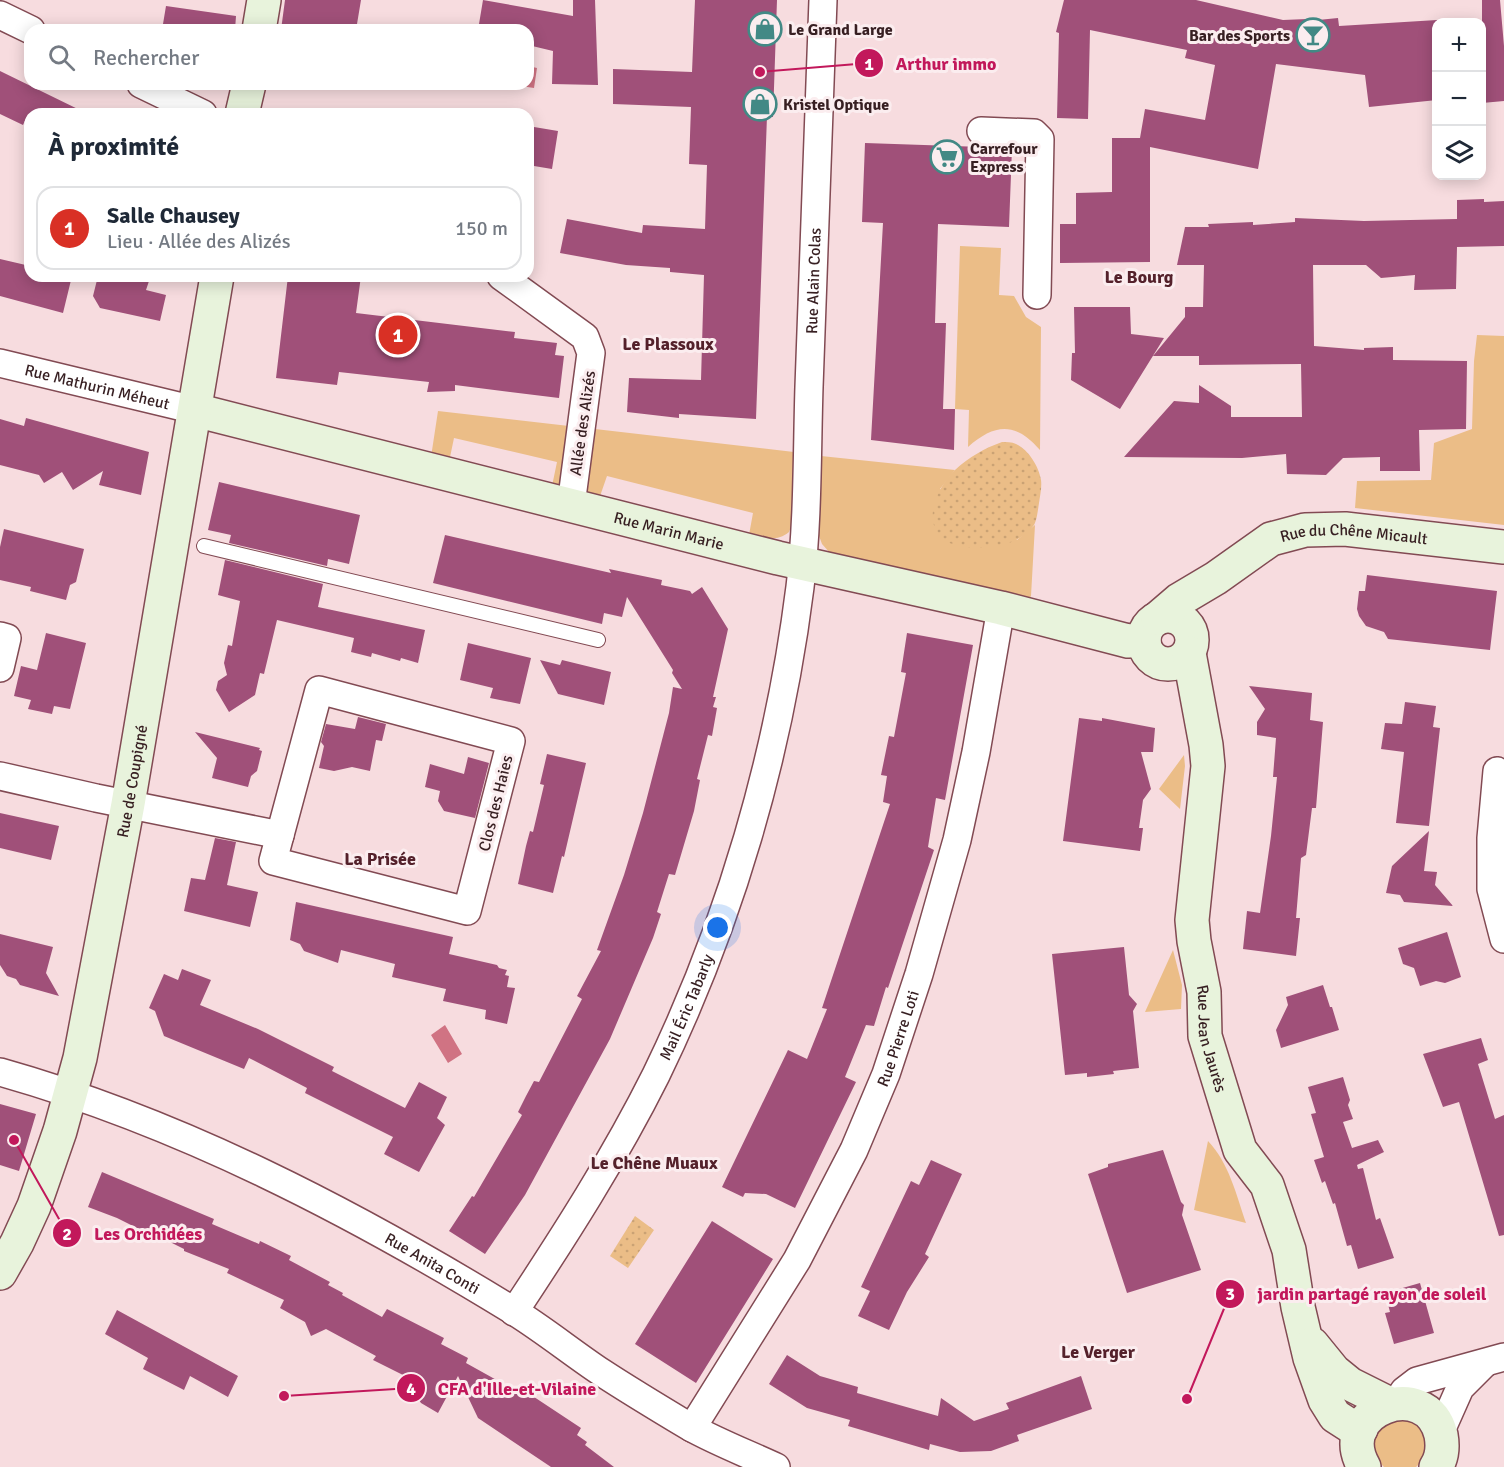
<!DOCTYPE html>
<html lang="fr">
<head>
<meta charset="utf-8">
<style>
	:root { --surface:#fff; --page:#f2f2f3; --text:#1f2937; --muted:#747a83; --line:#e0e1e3; --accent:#d93025 }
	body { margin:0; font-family:Signika,sans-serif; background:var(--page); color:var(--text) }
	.controls { position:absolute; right:18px; top:18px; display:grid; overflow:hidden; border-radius:12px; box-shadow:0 3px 15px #0003 }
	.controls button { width:54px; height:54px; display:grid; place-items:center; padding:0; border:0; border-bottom:2px solid var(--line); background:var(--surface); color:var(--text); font:30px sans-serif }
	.you { position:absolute; left:718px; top:928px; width:21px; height:21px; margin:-15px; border:4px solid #fff; border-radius:50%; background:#1a73e8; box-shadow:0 0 0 9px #1a73e833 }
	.badge { display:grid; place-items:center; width:39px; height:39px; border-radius:50%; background:var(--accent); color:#fff; font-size:20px; font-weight:700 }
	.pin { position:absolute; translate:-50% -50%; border:3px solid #fff; box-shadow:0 2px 6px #0006 }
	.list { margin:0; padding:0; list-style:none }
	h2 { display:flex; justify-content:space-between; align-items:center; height:78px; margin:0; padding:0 24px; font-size:26px }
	h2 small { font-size:20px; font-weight:400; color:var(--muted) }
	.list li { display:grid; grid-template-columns:39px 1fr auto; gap:18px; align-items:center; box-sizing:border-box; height:84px; margin:0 12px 12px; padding:0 12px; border:2px solid var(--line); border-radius:18px }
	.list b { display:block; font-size:22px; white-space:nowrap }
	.list p { margin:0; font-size:20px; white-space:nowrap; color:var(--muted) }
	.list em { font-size:20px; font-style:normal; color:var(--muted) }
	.icon { flex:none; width:33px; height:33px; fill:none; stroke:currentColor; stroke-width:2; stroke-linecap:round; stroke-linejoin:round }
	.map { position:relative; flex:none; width:1504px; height:1467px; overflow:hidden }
	.search { position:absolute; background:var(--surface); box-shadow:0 3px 15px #0003; left:24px; top:24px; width:510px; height:66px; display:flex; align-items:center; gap:15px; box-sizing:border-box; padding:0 21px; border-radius:18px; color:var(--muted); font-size:22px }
	.panel { position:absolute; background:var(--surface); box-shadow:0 3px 15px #0003; left:24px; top:108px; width:510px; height:174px; border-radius:18px }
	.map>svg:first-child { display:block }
</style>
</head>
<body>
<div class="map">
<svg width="1504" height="1467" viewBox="0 0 1504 1467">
	<defs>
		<pattern id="park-dots" width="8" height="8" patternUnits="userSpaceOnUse" patternTransform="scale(1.5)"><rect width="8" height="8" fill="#ebbd87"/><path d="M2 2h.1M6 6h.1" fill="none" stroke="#caa274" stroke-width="1.8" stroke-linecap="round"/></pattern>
	</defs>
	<rect width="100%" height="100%" fill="#f7dcdf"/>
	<path fill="#ebbd87" d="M960,246L1001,248L999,295L1014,296L1026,317L1041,327L1040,450C1016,422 995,423 968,447L969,410L955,409Z
		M1477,335L1504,336V525L1355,508L1357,481L1431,480L1434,443L1472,429L1474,361Z
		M438,411L569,426L561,489L552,486L557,462L454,438L449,462L431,457Z
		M595,429L794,452L792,524L789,532C777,542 764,538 749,535L753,513L607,476L599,499L587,496Z
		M821,456L955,470L940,489L1017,540L1035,525L1031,596L1027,602L830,553L822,544L818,533Z
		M1184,755L1185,766L1180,809L1159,789Z
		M1173,950L1182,985L1181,1009L1145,1012Z
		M1208,1141C1229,1163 1236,1194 1246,1223L1194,1210Z
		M1393,1419C1399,1419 1407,1418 1412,1421C1429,1431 1431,1454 1416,1467H1384C1375,1459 1369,1441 1377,1431C1380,1426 1388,1422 1393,1419Z"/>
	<path fill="url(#park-dots)" d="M1002,442C1006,442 1012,442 1016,444C1029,450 1039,467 1041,480C1042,487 1040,496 1039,503C1038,509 1037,520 1034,525C1021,544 993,549 972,548C919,545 926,499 955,470C969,457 985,448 1002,442Z
		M635,1216L654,1230L628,1268L610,1256Z"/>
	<path fill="#d07383" d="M528,66L537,68L534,88L508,84H528Z
		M445,1025L462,1054L448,1063L431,1035Z"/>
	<path fill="#a05079" d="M285,0H361L356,30H281Z
		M483,0L573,16V0H595L598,85L552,84L553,51L528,45V30H478Z
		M695,0H777L773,117L767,116L756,419L679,414V418L627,412L629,378L701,380L704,275L670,272V268L626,265L560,253L567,219L642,233L643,225L705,229L707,165L689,164L691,107L613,104V69L692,72Z
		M1064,0H1196L1283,20L1307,19L1308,21L1338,18L1339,26L1437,20V100L1369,107L1365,75L1276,64L1258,169L1150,147V262L1060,263V224H1076V193L1112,192V138H1140L1145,109L1205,120L1215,65L1185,58L1187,50L1090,30L1088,119L1057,118L1059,33L1056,32Z
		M1482,0H1500L1504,46V101L1482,103Z
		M166,6L236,16L235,30H162Z
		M0,71L88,114H28L23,125L0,114Z
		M528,126L558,131L552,169L528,165Z
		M865,143L1012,148L1009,227L938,224L935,323H946L943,409H955L954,450L871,440L883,223L862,222Z
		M1484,199V202L1504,201V246L1457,247L1456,289L1414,290L1415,275L1381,278L1366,265H1313L1314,346L1364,350V348L1393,347V360L1467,361L1466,429L1419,430L1420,471H1380V457L1343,458L1326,475L1287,474L1286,454L1242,458L1124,457L1174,401L1199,403V385L1231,406V417H1302L1301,364L1199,365V356H1153L1185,317V307H1203L1204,265H1177L1185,227H1209L1208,224L1253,222V225L1295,222V218L1364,221L1457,219V200Z
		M0,259L30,266V276H72L63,313L0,296Z
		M98,276H130L149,281L146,290L166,295L160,321L100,308L93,296Z
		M288,276H361L356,313L515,332L514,338L557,343L555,355L564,356L559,398L455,385V391L427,392L429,382L339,372L337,385L276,378Z
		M1074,307H1130L1131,334L1164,338L1120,409L1071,380L1072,353H1075Z
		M26,418L149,452L141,495L99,485L103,471L73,490L62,472L44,483L39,475L0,465V419L24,426Z
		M219,482L360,515L349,564L328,559L327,566L229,543L231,535L208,530Z
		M4,529L84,549L76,582L70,585L66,600L30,591L31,587L0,580V547Z
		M445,535L611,573L609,569L662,580L661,585L690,591L692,594L702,587L728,629L713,697H716L713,707L717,708L712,736L708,735L697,779L700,780L694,811L675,875L669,874L657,912L661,914L653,938L610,1039L525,1195L485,1254L449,1231L472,1196L474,1197L522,1115L518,1112L526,1096L534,1081L539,1082L582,999L577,996L601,951L597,950L624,875L643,813L669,713L673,687L682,689L672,673L673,670L627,597L622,617L604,613L602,624L433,583Z
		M225,560L323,584L318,607L425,630L418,663L401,658L400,661L372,653L371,657L351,652L354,638L277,620L264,674L260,673L255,695L229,712L216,690L218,681L227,675L224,663L228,645L232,646L240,601L218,595Z
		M1367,575L1497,591L1490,650L1388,639L1384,632L1366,626L1359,616L1357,609L1359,591H1365Z
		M46,633L86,643L70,709L54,706L52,714L28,709L31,700L14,696L21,666L37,670Z
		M907,633L973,645L945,800L936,798L928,847L934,850L888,988L886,987L874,1026L866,1025L845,1077L856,1082L795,1208L766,1194L745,1193L743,1197L722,1187L788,1050L807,1059L827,1009L822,1008L890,804L883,802L887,776L881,775L889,736L894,737L906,673L901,672Z
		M468,643L531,658L520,704L490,698L493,688L460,680Z
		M540,660L560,665L562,660L611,672L604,705L558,694Z
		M1249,686L1312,693L1310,720L1323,722L1316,808H1312L1306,855L1301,858L1296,918H1300L1296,956L1243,949L1247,911L1260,913L1271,836L1277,777H1273L1276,738L1257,735V722L1265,709Z
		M1405,702L1436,706L1433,727L1440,728L1429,826L1396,823L1404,752L1381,749L1385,723L1402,724Z
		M358,717L386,724L382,741L376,740L370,771L352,767L334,771L319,768L324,746L321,742L326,724L355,729Z
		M1079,718L1102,721V718L1155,728L1153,752H1141L1151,789L1143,800L1139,828H1143L1140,851L1063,841Z
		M195,732L260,748L259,750L262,751L257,771L251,776L248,787L212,778L217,758Z
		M547,754L586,763L564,857L562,856L553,893L518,884L526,846L530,831L533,832L544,785L540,784Z
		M468,757L489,763L475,818L444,811L438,801L440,791L425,787L430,764L464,774Z
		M0,813L59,826L51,860L0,848Z
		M1429,831L1424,871L1437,872L1435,885L1453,906L1404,902L1400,895L1386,893L1392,866Z
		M215,838L236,842L227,885L258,892L250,927L184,911L191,878L205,880Z
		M296,902L453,937L449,954L497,965L499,968L507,970L505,975L509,976L507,987L515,988L507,1024L485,1019L486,1010L443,1001L446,989L392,977L395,964L341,950L338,963L304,951L300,944L290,940Z
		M1447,932L1461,977L1445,983L1436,981L1420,986L1414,968L1403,964L1398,948Z
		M0,934L53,947L46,973L59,996L20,985L16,979L7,976L0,965Z
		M1124,947L1129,995L1137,1004L1133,1011L1139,1068L1113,1071L1114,1074L1087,1077V1073L1065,1075L1052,954Z
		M182,969L211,980L200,1005L258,1029L334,1067L332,1071L405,1108L419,1082L447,1097L437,1118L445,1125L419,1172L384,1154L393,1137L305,1093L307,1088L249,1058L244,1069L164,1036L155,1011L149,1008L164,974L178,980Z
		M1323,985L1330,1007H1332L1339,1030L1281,1048L1276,1030L1288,1005L1286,997Z
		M1481,1038L1488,1060L1478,1064L1495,1119L1504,1115V1235L1499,1236L1459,1102L1443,1107L1423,1054Z
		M1343,1077L1350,1100L1348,1105L1353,1119L1343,1122L1352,1148L1378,1140L1384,1152L1357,1165L1358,1169L1363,1168L1376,1220L1380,1218L1394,1258L1358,1269L1351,1245L1347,1246L1335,1203L1333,1204L1325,1181L1322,1183L1314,1160L1324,1157L1311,1114L1316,1113L1308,1087Z
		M0,1104L36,1114L19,1171L0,1165Z
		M1163,1150L1181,1202L1184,1205L1182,1215L1201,1270L1127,1293L1088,1174L1108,1167V1164Z
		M931,1160L962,1174L925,1254L929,1257L907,1292L889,1330L858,1316L870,1291L861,1287L911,1181L919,1185Z
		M102,1172L214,1219L212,1224L259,1244L260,1241L291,1256L289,1260L330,1282L328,1285L343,1293L342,1295L382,1317L387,1309L444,1338L441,1344L468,1358L466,1363L520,1393L522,1389L581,1428L577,1435L587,1442L585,1445L614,1467H551L478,1418L458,1376L438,1413L421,1403L417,1397L397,1385L403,1375L373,1360L376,1356L326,1329L311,1336L305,1322L280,1308L284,1300L227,1273L229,1269L184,1251V1249L158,1236H153L117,1218L88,1207Z
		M712,1221L773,1259L696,1383L635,1344Z
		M1420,1283L1434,1333L1394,1344L1385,1313L1390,1312L1385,1293Z
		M117,1310L238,1376L228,1397L190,1376L184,1390L143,1369L148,1358L105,1334Z
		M787,1355L820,1376L858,1387L857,1393L938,1416L941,1398L974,1421L1009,1409L1006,1403L1081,1376L1092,1409L1017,1435L1019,1441L991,1451L960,1452L930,1444L929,1450L848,1426L850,1420L807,1408L769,1384Z"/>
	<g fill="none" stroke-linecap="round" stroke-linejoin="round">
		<g stroke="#824a53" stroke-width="16">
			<path id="lane" d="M204,546L598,640"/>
		</g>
		<g stroke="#824a53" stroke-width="30">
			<g id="street">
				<path d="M0,15L31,30"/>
				<path d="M141,84L203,114"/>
				<path d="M981,131L1034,133L1040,139L1037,295"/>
				<path d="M501,276L585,337L591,353L571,505"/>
				<path id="s1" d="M0,363L195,410"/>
				<path d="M0,636L7,638L0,668"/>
				<path d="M319,690L511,741L467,911L273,861Z"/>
				<path d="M1497,771L1491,838V889L1504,939"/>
				<path d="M0,776L96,798L280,835"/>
				<path id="s2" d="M0,1072C181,1123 352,1212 512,1310C543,1329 571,1352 601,1372C630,1391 660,1409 690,1427C717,1442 748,1454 776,1467"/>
				<path id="s3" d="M514,1312C565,1235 615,1157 656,1075C730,923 779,755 800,587C808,523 807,451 809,387C814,258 818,129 823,0"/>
				<path d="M1396,1403L1404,1391L1417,1381L1504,1357"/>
				<path id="s4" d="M692,1428L797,1260L854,1150L886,1074L919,974L957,840L976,752L1001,608"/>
				<path d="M1440,1433L1460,1388L1485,1363"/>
			</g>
		</g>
		<g stroke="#824a53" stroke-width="36">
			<g id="secondary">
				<path d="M259,30L264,0"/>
				<path d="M242,114L249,84"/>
				<path id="s5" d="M195,410L778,558L1001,608L1128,641L1144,640"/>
				<circle cx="1168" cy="640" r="24"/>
				<path id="s6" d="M1158,618L1179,600L1216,578L1271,539L1305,530L1345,529L1504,547"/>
				<path id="s7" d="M1189,653L1206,745L1208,766L1192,920L1194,941L1204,992L1205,1036L1240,1150L1267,1185L1289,1250L1298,1307L1310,1358L1325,1400L1335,1416L1349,1425L1361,1429"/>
				<path id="s8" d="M0,1273L17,1243L34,1206L60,1131L80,1058L128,804L217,276"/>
				<path d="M1312,1344L1334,1371L1350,1384L1390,1404"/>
				<path d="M1364,1467C1331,1410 1427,1375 1441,1435C1443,1446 1442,1458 1436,1467"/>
			</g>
		</g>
		<use href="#lane" stroke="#fff" stroke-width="14"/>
		<use href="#street" stroke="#fff" stroke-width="27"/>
		<use href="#secondary" stroke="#e8f3dc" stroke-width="33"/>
	</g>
	<defs>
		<g id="shop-ring" transform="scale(1.725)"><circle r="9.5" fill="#fbedef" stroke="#428985" stroke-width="1.5"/><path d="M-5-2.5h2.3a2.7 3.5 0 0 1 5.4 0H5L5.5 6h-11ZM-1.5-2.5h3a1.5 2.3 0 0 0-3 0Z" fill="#428985"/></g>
		<g id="bar-ring" transform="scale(1.725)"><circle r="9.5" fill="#fbedef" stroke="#428985" stroke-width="1.5"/><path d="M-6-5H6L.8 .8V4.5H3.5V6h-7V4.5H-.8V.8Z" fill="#428985"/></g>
		<g id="supermarket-ring" transform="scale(1.725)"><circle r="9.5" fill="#fbedef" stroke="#428985" stroke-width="1.5"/><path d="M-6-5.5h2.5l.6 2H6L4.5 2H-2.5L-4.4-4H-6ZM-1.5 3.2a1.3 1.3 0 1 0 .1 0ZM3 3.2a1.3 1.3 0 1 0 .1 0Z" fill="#428985"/></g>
	</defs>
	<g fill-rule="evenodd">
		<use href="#shop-ring" x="765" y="29"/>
		<use href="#bar-ring" x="1313" y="35"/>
		<use href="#shop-ring" x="760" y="104"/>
		<use href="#supermarket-ring" x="947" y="157"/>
	</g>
	<g text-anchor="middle" stroke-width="6" stroke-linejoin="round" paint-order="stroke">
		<g font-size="16" font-weight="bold" fill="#371f22" stroke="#fbedef" text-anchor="start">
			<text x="788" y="35">Le Grand Large</text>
			<text x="1290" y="41" text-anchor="end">Bar des Sports</text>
			<text x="783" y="110">Kristel Optique</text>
			<text x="970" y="154">Carrefour<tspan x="970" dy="18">Express</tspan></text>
		</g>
		<g font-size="16" fill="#371f22" stroke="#fbedef">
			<text dy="6" stroke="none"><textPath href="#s3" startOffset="1094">Rue Alain Colas</textPath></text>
			<text dy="6" stroke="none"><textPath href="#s1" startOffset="100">Rue Mathurin Méheut</textPath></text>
			<text transform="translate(582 423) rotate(-82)" y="6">Allée des Alizés</text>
			<text dy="6" stroke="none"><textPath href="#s5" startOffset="489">Rue Marin Marie</textPath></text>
			<text dy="6" stroke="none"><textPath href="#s6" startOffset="222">Rue du Chêne Micault</textPath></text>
			<text dy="6" stroke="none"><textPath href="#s8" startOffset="512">Rue de Coupigné</textPath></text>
			<text transform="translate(495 803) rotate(-76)" y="6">Clos des Haies</text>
			<text dy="6" stroke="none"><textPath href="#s3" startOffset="351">Mail Éric Tabarly</textPath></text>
			<text dy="6" stroke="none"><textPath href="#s4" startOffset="442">Rue Pierre Loti</textPath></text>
			<text dy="6" stroke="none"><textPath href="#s7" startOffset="390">Rue Jean Jaurès</textPath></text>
			<text dy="6" stroke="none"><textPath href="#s2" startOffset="474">Rue Anita Conti</textPath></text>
		</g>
		<g font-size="18" font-weight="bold" fill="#54212b" stroke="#fbedef">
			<text x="1139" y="283">Le Bourg</text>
			<text x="668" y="350">Le Plassoux</text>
			<text x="380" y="865">La Prisée</text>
			<text x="654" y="1169">Le Chêne Muaux</text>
			<text x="1098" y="1358">Le Verger</text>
		</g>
	</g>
	<path fill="none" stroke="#c2185b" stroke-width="2" d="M760 72L869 63M14 1140L67 1233M1187 1399L1230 1294M284 1396L411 1388"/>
	<g fill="#c2185b" stroke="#fbedef" stroke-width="2">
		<circle cx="760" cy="72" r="6"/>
		<circle cx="14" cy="1140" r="6"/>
		<circle cx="1187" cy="1399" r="6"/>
		<circle cx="284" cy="1396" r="6"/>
		<circle cx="869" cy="63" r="15"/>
		<circle cx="67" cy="1233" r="15"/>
		<circle cx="1230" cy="1294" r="15"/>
		<circle cx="411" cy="1388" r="15"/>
	</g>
	<g font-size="18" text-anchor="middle" font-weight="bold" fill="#fff">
		<text x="869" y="70">1</text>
		<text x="67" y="1240">2</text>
		<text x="1230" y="1300">3</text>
		<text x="411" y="1395">4</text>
	</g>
	<g font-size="18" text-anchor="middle" font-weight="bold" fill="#c2185b" stroke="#fbedef" stroke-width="6" stroke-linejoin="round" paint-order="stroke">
		<text x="946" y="70">Arthur immo</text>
		<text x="148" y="1240">Les Orchidées</text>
		<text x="1372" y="1300">jardin partagé rayon de soleil</text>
		<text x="517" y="1395">CFA d'Ille-et-Vilaine</text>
	</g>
</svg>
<div class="controls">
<button>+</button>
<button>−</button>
<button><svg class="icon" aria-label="layers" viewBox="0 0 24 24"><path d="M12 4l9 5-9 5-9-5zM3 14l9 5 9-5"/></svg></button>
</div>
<div class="you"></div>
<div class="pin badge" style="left:398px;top:335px">1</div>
<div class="search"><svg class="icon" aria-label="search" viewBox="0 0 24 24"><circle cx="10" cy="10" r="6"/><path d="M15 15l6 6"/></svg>Rechercher</div>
<section class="panel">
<h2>À proximité<small></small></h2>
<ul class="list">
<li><span class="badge">1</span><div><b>Salle Chausey</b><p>Lieu · Allée des Alizés</p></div><em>150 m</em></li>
</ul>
</section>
</div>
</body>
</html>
